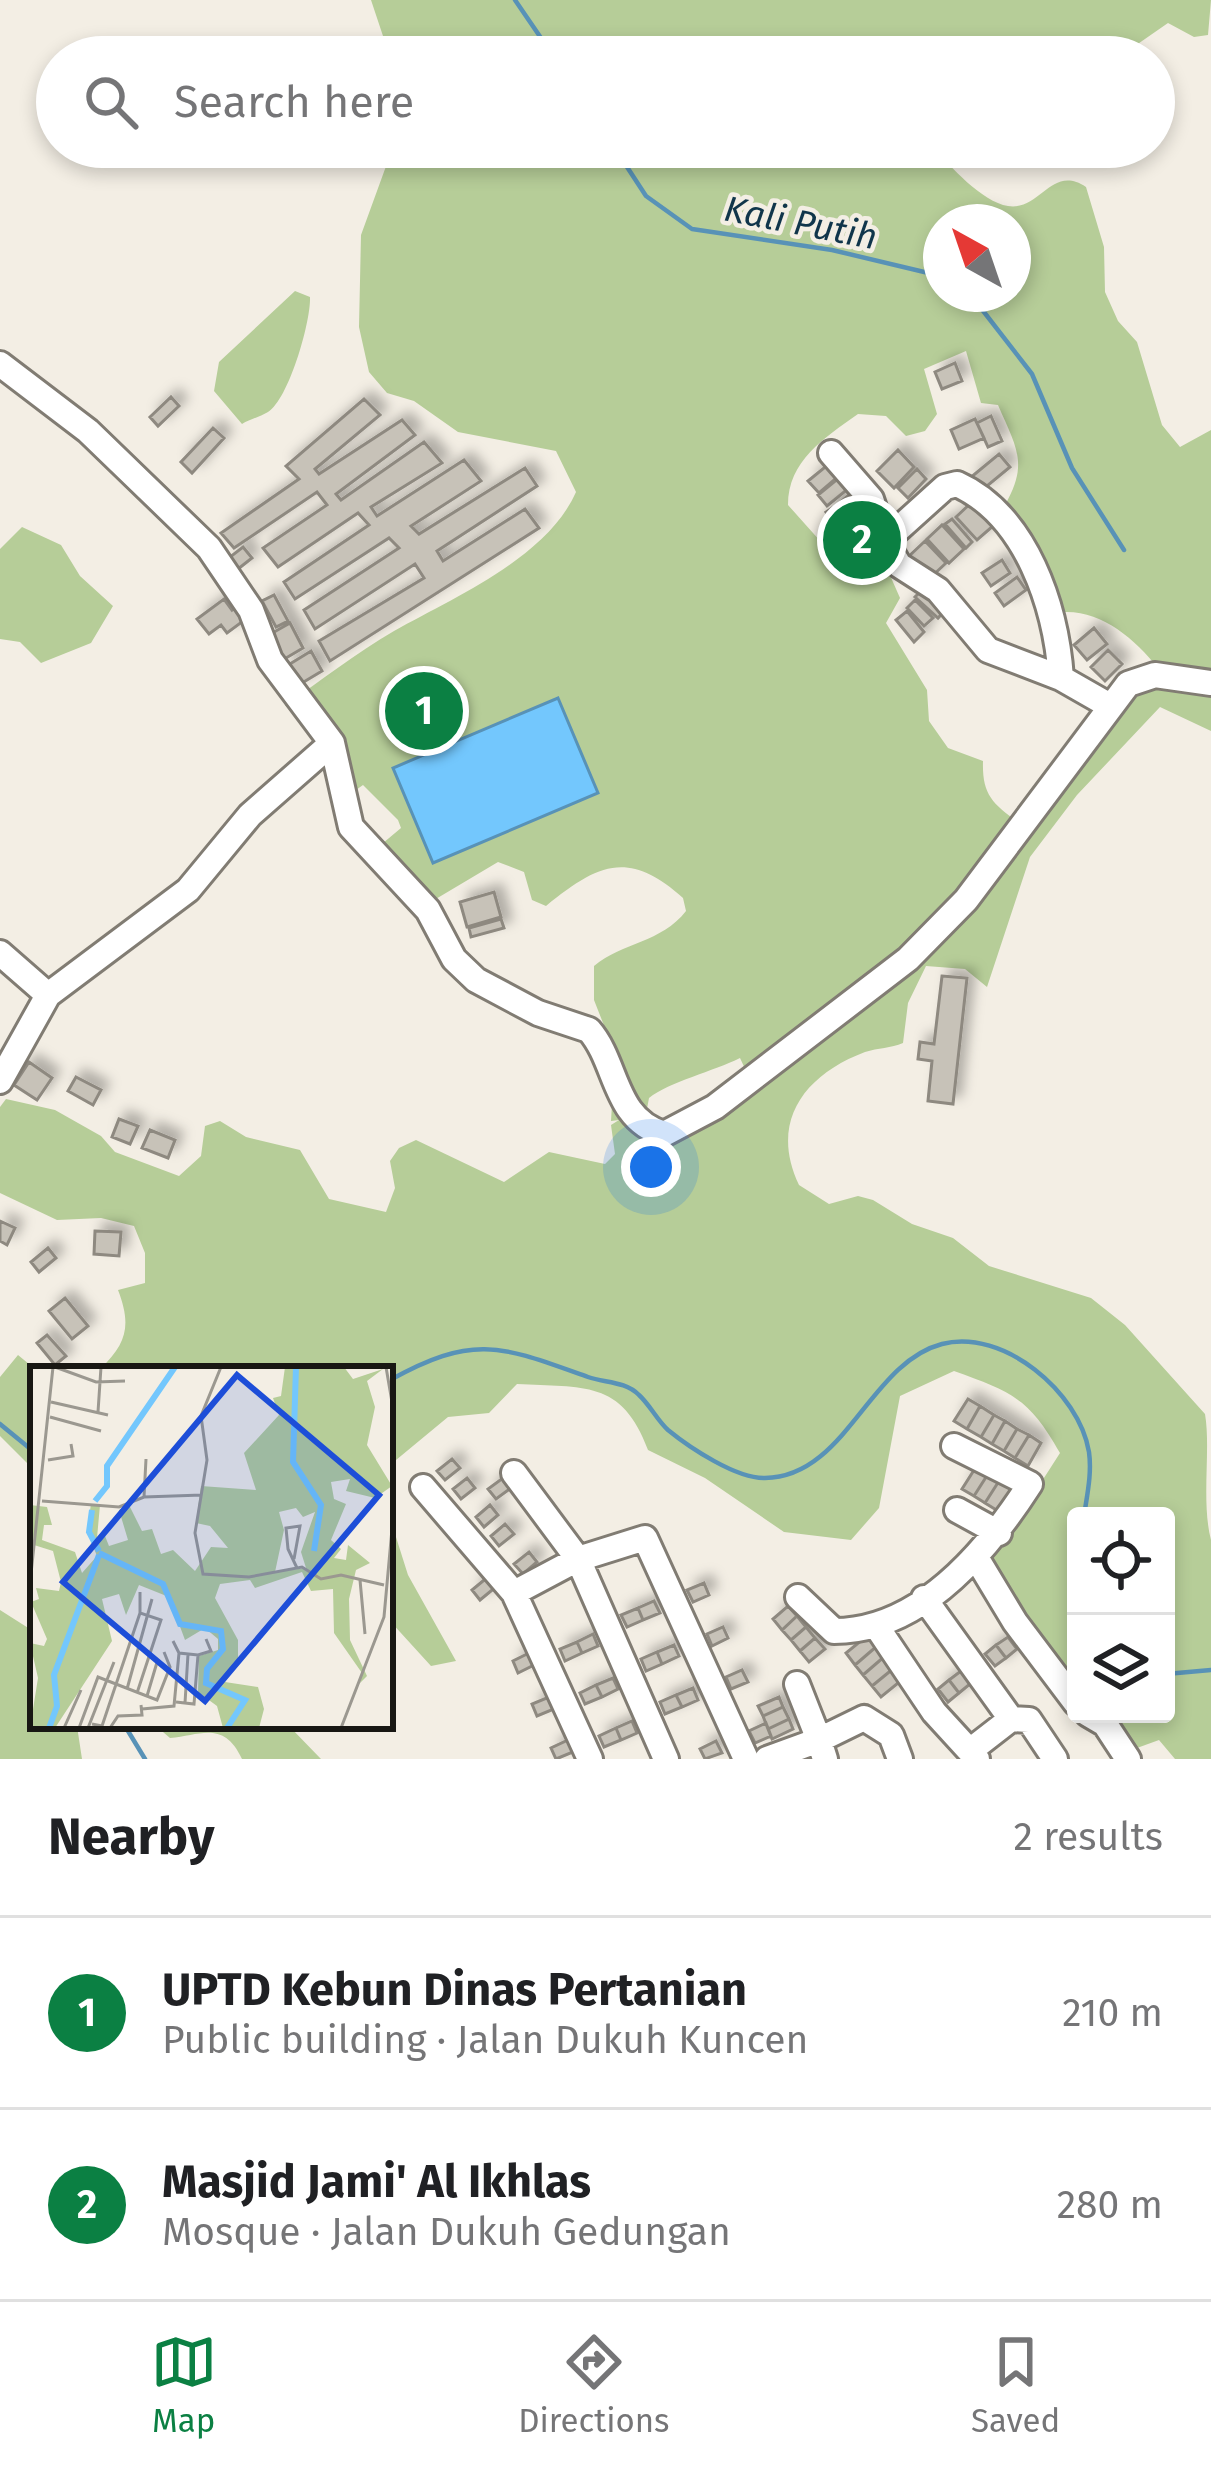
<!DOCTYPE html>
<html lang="en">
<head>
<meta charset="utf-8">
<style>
	:root { --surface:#fff; --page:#f2f2f2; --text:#202124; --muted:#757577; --line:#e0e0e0; --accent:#0b8043 }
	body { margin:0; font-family:"Fira Sans",sans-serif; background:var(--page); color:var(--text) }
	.controls { position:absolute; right:36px; bottom:36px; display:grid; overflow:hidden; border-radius:12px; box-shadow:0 6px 18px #0003 }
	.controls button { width:108px; height:108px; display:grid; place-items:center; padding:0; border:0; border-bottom:3px solid var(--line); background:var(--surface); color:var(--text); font:60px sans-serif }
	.compass { position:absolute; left:923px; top:204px; width:108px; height:108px; border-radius:50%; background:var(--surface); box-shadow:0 6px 18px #0003; rotate:320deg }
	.you { position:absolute; left:651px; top:1167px; width:42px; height:42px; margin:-30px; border:9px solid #fff; border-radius:50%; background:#1a73e8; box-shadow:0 0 0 18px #1a73e833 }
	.badge { display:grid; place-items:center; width:78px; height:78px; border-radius:50%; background:var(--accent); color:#fff; font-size:39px; font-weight:700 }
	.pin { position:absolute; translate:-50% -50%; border:6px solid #fff; box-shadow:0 3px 12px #0006 }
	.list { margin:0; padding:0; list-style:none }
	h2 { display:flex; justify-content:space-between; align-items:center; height:156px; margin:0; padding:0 48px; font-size:51px }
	h2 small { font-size:39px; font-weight:400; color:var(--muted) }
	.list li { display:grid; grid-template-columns:78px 1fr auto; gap:36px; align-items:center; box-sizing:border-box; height:192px; padding:0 48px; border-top:3px solid var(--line) }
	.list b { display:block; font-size:45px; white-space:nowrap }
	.list p { margin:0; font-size:39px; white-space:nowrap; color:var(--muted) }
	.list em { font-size:39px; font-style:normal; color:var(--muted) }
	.icon { flex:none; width:66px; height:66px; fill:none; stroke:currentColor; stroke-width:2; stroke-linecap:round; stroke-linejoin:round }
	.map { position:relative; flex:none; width:1211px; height:1759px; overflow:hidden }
	.search { position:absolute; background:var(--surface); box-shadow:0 6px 18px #0003; left:36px; right:36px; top:36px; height:132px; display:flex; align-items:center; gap:30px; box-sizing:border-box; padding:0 42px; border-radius:66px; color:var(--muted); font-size:45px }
	.sheet { height:540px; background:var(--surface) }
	nav { display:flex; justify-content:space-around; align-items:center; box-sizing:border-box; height:168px; border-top:3px solid var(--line); background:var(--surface); font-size:33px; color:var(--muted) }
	nav a { display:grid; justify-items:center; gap:6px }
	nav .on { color:var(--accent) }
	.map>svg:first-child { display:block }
</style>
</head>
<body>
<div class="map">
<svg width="1211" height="1759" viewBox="0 0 1211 1759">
	<defs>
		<filter id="shadow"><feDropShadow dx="8" dy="-8" stdDeviation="6" flood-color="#0004"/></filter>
	</defs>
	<rect width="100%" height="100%" fill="#f3eee4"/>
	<path fill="#b6cd98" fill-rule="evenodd" d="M371,0H1211L1208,35L1194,37L1168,23L1119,57H1028L1026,43L1013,38L981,57H390Z
		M393,147H933C950,166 982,202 1008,206C1041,211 1051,164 1086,187L1104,247L1105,292L1118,321L1137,342L1162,425L1180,447L1211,430V731L1160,707L1077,795L1030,857L987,987L965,969L926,966L908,1003L903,1043C891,1048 878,1048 865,1052C804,1075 769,1122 799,1185L829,1204L858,1196L873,1200L912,1224L953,1238L989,1266L1091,1298L1125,1325L1205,1414C1211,1449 1201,1502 1211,1540V1759H1175L1159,1740L1137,1748L1106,1714H1166V1516H1076V1691L990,1562L1060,1453C1029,1398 1012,1392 954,1371L900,1396L879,1508L851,1540L784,1532L705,1478L648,1450C622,1379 583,1388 517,1384L489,1413L448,1417L390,1465V1369H100C128,1343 131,1324 118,1290L145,1283V1253L134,1226L101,1218L57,1220L0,1193V1107L6,1099L55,1110L101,1136L115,1152L179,1176L201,1156L205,1126L220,1121L246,1137L300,1150L329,1199L386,1212L395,1188L390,1161L399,1148L416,1140L504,1182L549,1152L605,1164L615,1154L611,1125L619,1120L611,1121L612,1104L625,1079L594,1000V966C623,942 661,943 686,911L683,898C628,849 598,864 546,906L532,900L524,872L498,862L419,909L390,888L364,859L401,828L398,820L363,785L336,804L331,757L285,705C321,681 356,653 394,631C453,598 547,558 576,492L556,451L458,432L414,401L387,393L369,372L359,327L361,235ZM941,222H1013V294H941ZM966,351L981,403L998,405C1016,447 1029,463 1005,505L1065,612C1102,611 1135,639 1158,668L1127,706L1068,754L1018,822C991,803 982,793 983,761L948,748L929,721L927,690L886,623L900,598L889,573L855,580L788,505C788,461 824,438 858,414L886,416L906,436L925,431L937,414L924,369ZM740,1058L755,1090L643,1130L649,1098C669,1082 714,1071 740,1058Z
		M295,291L310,297C311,321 289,399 268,412C260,417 250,419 242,424L214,391L219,362Z
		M22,527L61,545L80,576L113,606L91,643L41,663L20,642L0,639V549Z
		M18,1355L35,1369L33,1469L0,1436V1377Z
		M390,1518L408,1575L456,1661L431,1666L390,1621Z
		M0,1610L33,1631V1726H77L82,1759H0Z
		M156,1726H289L321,1759H242C224,1720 201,1735 170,1738Z"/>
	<path fill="#73c7fd" stroke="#5892b7" stroke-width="3" d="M558,698L598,793L433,863L393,768Z"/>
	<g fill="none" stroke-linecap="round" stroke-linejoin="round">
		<path stroke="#5892b7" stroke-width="4.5" d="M515,0L554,57
			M614,147L646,196L692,229L832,250L941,276
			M970,294L1032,374L1072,468L1124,550
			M390,1380C475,1333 501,1346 588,1377C605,1383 625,1381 639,1395C650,1405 657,1420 668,1430C690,1448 737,1479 765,1478C846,1477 869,1363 942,1344C1003,1328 1079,1392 1089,1452C1092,1474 1087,1495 1084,1516
			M0,1424L33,1451
			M1166,1674L1211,1670
			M125,1726L145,1759"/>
	</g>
	<path fill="#c7c2b8" stroke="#8e8980" stroke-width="3" filter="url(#shadow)" d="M955,363L962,381L942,389L935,372Z
		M171,397L179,406L158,426L150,417Z
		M364,399L380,415L315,469L319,474L402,420L415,435L336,494L341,500L424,442L442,463L371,507L377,516L464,460L481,481L411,526L419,534L525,468L537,486L437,551L443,561L525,509L539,528L330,661L319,641L424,578L415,564L315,629L304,610L399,548L389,538L295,599L284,582L369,525L358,513L278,567L263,548L327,505L317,492L234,548L221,533L299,479L286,466Z
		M991,416L1002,441L988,447L977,423Z
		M975,419L984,438L959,449L951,430Z
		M213,428L224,438L192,473L181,462Z
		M898,450L914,467L894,488L877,471Z
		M999,454L1010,467L981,491L970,478Z
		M830,463L840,475L819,493L808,481Z
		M917,469L926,479L908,498L898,488Z
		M840,477L849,488L827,506L818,495Z
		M856,489L865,499L846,515L838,504Z
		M972,502L993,526L977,540L956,517Z
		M835,506L848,523L840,530L826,512Z
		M952,519L972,542L966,548L945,524Z
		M872,524L876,551L851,555L847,528Z
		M942,525L964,549L949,563L927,539Z
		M925,541L946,563L928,580L907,558Z
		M243,547L252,558L238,569L230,557Z
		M1002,560L1010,573L991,586L982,573Z
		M1017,577L1026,590L1004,606L995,593Z
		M925,587L947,608L938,618L915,597Z
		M274,595L288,621L276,627L262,601Z
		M224,599L232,610L241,603L250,616L227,633L221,625L209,634L197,619Z
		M915,600L933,618L924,626L907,608Z
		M907,611L924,632L914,642L896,620Z
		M290,623L303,648L281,661L267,636Z
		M1094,628L1107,644L1087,660L1074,645Z
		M1108,650L1122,664L1105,681L1091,667Z
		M311,651L322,671L297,686L285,667Z
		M431,691L444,718L416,732L403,705Z
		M494,892L501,917L467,927L460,902Z
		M501,919L504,928L471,937L469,928Z
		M942,976L967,978L953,1104L928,1101L932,1061L918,1059L920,1042L934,1044Z
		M29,1062L52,1078L37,1100L14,1085Z
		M76,1077L101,1090L93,1105L68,1091Z
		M119,1119L138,1126L130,1144L112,1137Z
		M150,1130L175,1140L168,1158L142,1148Z
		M0,1221L15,1228L7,1245L0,1241Z
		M95,1231L121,1232L119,1256L94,1254Z
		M48,1248L56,1258L39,1272L31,1262Z
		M65,1298L88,1326L72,1339L49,1311Z
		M47,1335L66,1356L55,1365L37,1343Z
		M968,1399L980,1406L967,1429L954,1421Z
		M980,1406L994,1415L981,1437L967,1429Z
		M994,1415L1005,1421L992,1444L981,1437Z
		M1005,1421L1017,1429L1004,1451L992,1444Z
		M1017,1429L1029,1435L1015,1458L1004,1451Z
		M1029,1435L1041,1443L1028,1466L1015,1458Z
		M452,1459L460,1468L445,1480L437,1471Z
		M976,1467L988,1474L974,1496L962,1489Z
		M988,1474L999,1481L985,1503L974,1496Z
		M467,1478L475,1488L461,1499L453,1489Z
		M503,1478L511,1488L496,1499L488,1489Z
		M999,1481L1012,1489L998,1511L985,1503Z
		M490,1505L498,1515L484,1527L476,1517Z
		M505,1524L514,1534L499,1546L491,1536Z
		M529,1552L537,1562L523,1574L514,1564Z
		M489,1576L497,1586L480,1600L472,1590Z
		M704,1583L709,1595L693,1602L687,1590Z
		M654,1601L660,1613L643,1620L638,1608Z
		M788,1606L797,1616L782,1630L773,1619Z
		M638,1608L643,1620L627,1627L621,1615Z
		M797,1616L806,1627L791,1640L782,1630Z
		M723,1627L728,1638L712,1646L707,1634Z
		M806,1627L815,1638L800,1651L791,1640Z
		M593,1634L598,1646L582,1653L577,1642Z
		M868,1635L877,1646L855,1665L846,1653Z
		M1008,1637L1017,1649L1006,1658L996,1645Z
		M815,1638L825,1649L809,1662L800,1651Z
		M577,1642L582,1653L565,1661L560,1649Z
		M674,1645L679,1656L662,1664L657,1652Z
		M996,1645L1006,1658L995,1666L985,1654Z
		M877,1646L885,1656L863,1675L855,1665Z
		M657,1652L662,1664L646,1671L641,1659Z
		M529,1653L534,1665L518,1673L513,1661Z
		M885,1656L894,1668L872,1686L863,1675Z
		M894,1668L903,1679L881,1697L872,1686Z
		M742,1670L748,1682L731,1689L726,1677Z
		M961,1671L970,1684L959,1693L949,1680Z
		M613,1678L618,1689L602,1697L596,1685Z
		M949,1680L959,1693L948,1702L938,1689Z
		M596,1685L602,1697L585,1704L580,1693Z
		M693,1688L698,1700L682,1707L676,1695Z
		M676,1695L682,1707L665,1714L660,1702Z
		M549,1697L554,1709L537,1716L532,1704Z
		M779,1697L783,1707L763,1716L758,1706Z
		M783,1707L789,1719L768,1729L763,1716Z
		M789,1719L793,1729L772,1739L768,1729Z
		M632,1721L637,1733L621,1740L616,1728Z
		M766,1723L771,1736L755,1743L749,1731Z
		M616,1728L621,1740L604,1747L599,1736Z
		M568,1740L573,1752L556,1759L551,1748Z
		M716,1741L722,1753L705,1759L700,1749Z"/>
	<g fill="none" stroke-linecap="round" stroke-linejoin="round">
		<g stroke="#817c73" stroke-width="30">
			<path id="minor" d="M0,364L88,431L209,548L251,610L270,660L332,743L351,827L428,910L454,959L476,980L538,1013L589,1030C618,1063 613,1119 664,1134L715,1107L908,959L966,900L1128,684L1155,675L1211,683
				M831,453L871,499L885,541
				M1061,678C1056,607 1027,516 957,484L945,487L885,541L899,565L938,590L988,650L1061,678L1110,706
				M0,953L48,995
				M0,1081L48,995L188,890L250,815L332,743
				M514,1473L578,1559L666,1759
				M423,1487L514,1593L578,1559L645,1538L746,1759
				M957,1510L999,1533
				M977,1559L1015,1622L1076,1703
				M514,1593L590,1759
				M798,1597L834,1631C921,1631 987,1551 1030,1484L954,1446
				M924,1598L1011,1719L1029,1720L1055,1759
				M877,1627L934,1712L977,1759
				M797,1684L819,1740L864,1718L891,1735L900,1759
				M1088,1714L1105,1724L1128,1759
				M971,1750L1011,1719
				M767,1759L819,1740L825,1759"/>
		</g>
		<use href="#minor" stroke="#fff" stroke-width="24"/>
	</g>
	<g text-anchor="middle" stroke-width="9" stroke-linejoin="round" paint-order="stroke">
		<g font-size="36" font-style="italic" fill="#10354b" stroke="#f3eee4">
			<text transform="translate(801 222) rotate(11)" y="13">Kali Putih</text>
		</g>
	</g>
	<g transform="translate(30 1366)">
		<rect width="363" height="363" fill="#f3eee4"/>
		<path d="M255,1H314L323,13L353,3L337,15L345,41L337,79L362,120L345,132L316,125L320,113L301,116L304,133L316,138L301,174L311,183L304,192L316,194L318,179L340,197L326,204L319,233L320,274L337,310L330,317L332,307L304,267L303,223L281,225L272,206L225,222L220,214L190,218L185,232L208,274V296L195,316L228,321L234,343L229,362H193L187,340L168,326L169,290L188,284V273L175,262L155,274L139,231L109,219L96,249L89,228L72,233L82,275L25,362H0L8,312L0,277L14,280L17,273L1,236L9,233L6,222L29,225L31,216L23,185L4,179L0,139L17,141L22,159H14L12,174L45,186L52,207L67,190L57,165L61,138L70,139L67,172L75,170L79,180L98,174L89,144L99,139L112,165L122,163L131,188L143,184L165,205L181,181L198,182L180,160L166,157L171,120L226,124L214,87L249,49L243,32L251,30ZM266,142L273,151L285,146L271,186L276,202L245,206L254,164L249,146Z" fill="#b6cd98" fill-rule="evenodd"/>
		<path fill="none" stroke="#73c7fd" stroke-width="6" d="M266,1L263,96L291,139L284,185M65,135L77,120V100L145,1M62,144L59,166L69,185M69,187L133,218L150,258L191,265L193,283L177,303L176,317L215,334L197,362M19,362L27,340L24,309L69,189"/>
		<path fill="none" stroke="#9b9890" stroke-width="3" d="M25,1L66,16L95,15M191,1L171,50L177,94L165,167L173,208L219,211L272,201L291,213L311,209L354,219M356,1L363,42M21,36L78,49M68,46L71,1M20,51L71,65M18,94L43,90L41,78M114,131L116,93M12,135L89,141L114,131L172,129M264,193L270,160L256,162L258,183L267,202M330,214L335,268M0,217L23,1M143,275L149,287L168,289L181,285L176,273M97,323L122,233M107,327L131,254L110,247V226M117,330L128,293M146,336L164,338L168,289M155,337L158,288M112,343L144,340L149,287M62,358L72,360L110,247M34,362L51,324M49,362L68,311L127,334L140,301L134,286M58,362L84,296M80,362L88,350L112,349L111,339M311,362L354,251L363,152"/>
		<path fill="#1d4ed8" fill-opacity="0.15" stroke="#1d4ed8" stroke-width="6" d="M207,9L349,129L175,335L33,216Z"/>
		<rect width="363" height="363" fill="none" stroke="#181713" stroke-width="6"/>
	</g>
</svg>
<div class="controls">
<button><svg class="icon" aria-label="locate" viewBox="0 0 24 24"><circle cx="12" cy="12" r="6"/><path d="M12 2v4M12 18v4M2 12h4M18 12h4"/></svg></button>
<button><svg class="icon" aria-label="layers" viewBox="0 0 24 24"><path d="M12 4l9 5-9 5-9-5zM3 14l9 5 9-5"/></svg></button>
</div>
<svg class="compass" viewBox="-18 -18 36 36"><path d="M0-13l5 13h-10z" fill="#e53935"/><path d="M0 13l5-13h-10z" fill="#757577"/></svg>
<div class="you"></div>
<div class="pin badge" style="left:424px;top:711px">1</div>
<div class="pin badge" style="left:862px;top:540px">2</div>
<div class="search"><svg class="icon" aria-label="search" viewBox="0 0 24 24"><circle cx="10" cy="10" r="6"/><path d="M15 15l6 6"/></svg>Search here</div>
</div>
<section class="sheet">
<h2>Nearby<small>2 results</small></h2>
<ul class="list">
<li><span class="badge">1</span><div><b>UPTD Kebun Dinas Pertanian</b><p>Public building · Jalan Dukuh Kuncen</p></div><em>210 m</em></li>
<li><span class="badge">2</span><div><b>Masjid Jami' Al Ikhlas</b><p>Mosque · Jalan Dukuh Gedungan</p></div><em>280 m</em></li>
</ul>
</section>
<nav>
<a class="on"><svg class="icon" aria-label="map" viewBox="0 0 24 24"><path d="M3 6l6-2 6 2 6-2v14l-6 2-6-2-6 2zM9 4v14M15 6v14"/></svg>Map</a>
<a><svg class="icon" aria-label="directions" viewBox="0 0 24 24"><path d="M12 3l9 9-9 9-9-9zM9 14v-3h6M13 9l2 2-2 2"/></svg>Directions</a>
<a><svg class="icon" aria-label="saved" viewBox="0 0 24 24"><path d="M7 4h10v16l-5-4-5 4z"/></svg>Saved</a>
</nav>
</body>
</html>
